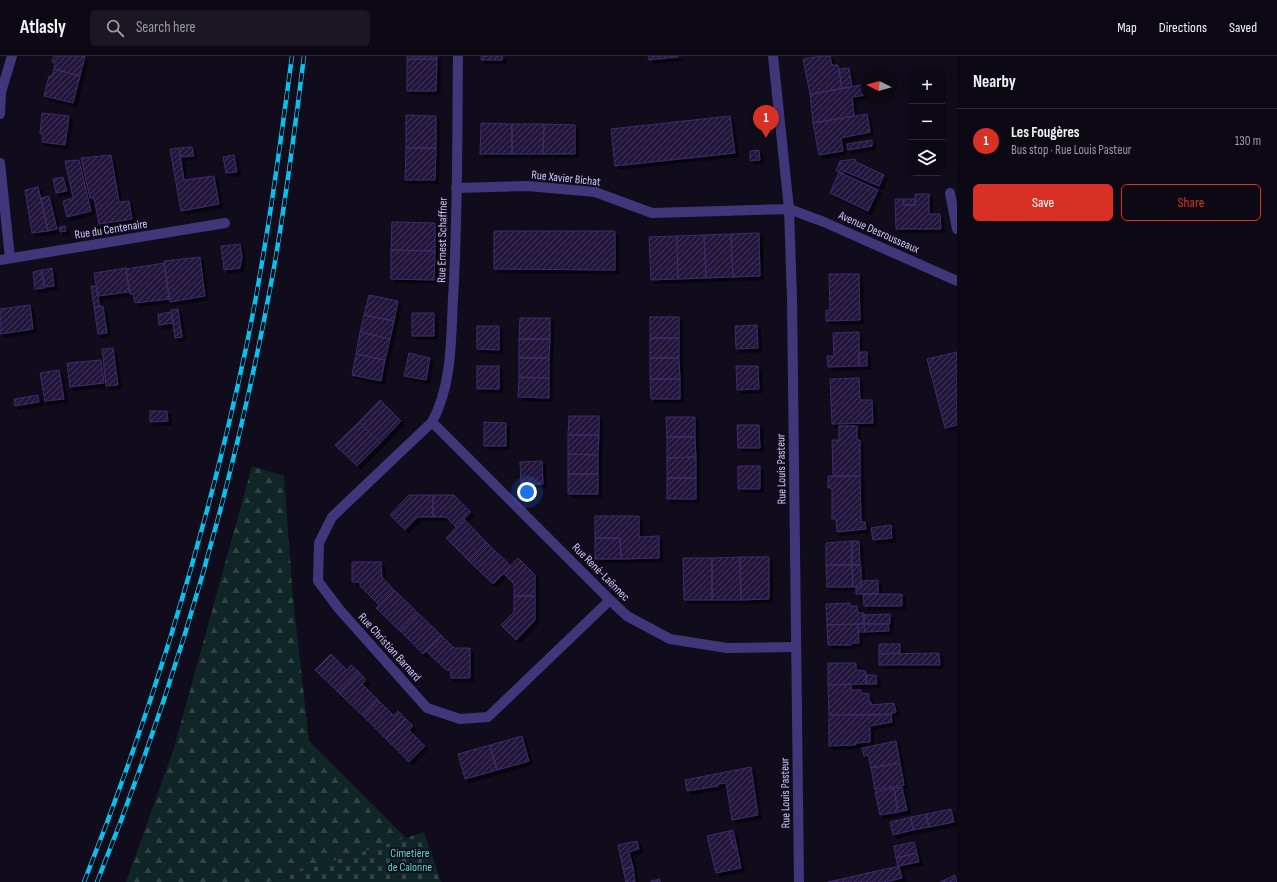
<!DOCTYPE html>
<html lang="en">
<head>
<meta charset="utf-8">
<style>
	:root { --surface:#0c0915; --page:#1a1722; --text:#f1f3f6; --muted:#9a9aa0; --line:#2c2a34; --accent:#d93025 }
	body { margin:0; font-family:"Sofia Sans Condensed",sans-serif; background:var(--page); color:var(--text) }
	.controls { position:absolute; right:12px; top:12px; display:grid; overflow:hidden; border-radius:6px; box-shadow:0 2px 10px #0003 }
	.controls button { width:36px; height:36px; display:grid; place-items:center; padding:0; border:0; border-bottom:1px solid var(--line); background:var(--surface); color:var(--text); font:20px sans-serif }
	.compass { position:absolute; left:861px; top:12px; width:36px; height:36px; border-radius:50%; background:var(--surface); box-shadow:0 2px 10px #0003; rotate:275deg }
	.you { position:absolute; left:527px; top:436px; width:14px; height:14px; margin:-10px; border:3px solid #fff; border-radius:50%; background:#1a73e8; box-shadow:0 0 0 6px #1a73e833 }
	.badge { display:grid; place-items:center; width:26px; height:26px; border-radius:50%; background:var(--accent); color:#fff; font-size:13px; font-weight:700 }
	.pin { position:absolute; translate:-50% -33px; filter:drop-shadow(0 1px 2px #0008) }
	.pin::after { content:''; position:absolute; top:21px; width:14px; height:12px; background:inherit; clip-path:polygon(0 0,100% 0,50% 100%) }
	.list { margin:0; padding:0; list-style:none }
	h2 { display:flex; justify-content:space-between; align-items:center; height:52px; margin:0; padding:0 16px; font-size:17px }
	h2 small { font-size:13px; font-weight:400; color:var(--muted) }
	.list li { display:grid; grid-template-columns:26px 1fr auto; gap:12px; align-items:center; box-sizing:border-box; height:64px; padding:0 16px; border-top:1px solid var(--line) }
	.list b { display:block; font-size:15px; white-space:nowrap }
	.list p { margin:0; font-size:13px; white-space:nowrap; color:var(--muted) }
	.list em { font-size:13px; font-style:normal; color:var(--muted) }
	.actions { display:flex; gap:8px; padding:12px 16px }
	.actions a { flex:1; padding:9px 0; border:1px solid var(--accent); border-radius:6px; text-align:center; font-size:14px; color:var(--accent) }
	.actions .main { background:var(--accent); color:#fff }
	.icon { flex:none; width:22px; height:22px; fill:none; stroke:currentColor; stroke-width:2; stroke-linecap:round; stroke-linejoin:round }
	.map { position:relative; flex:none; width:957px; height:826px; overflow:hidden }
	header { display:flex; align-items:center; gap:24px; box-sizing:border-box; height:56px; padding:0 20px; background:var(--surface); border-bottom:1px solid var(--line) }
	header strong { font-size:19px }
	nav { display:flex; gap:22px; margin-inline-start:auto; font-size:14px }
	.search { width:280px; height:36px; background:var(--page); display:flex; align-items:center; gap:10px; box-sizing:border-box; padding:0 14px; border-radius:6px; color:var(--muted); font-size:15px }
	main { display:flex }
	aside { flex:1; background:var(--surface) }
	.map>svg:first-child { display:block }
</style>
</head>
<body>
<header>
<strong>Atlasly</strong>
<div class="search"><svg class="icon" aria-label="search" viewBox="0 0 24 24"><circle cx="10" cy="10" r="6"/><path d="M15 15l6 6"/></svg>Search here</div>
<nav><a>Map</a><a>Directions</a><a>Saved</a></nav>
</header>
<main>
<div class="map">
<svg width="957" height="826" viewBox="0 0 957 826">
	<defs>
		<pattern id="forest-firs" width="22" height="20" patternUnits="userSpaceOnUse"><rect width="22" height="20" fill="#0f2526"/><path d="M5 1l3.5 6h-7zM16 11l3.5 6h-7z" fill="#314347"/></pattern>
		<pattern id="cemetery-stones" width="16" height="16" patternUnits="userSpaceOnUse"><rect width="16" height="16" fill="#0f2526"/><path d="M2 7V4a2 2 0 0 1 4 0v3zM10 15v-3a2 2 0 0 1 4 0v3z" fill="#314347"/></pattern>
		<pattern id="building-hatch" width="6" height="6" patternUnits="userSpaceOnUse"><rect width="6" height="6" fill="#23183d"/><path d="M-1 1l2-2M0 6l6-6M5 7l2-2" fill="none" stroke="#42385a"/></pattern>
		<filter id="shadow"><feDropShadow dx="3.5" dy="3.5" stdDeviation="0" flood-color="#0009"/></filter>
	</defs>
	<rect width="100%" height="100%" fill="#100c1c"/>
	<path fill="url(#forest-firs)" d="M252,410L284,420L293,543L309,685L406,782L268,826H126L174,692Z"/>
	<path fill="url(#cemetery-stones)" d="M424,776L441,826H268L406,782Z"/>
	<path fill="url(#building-hatch)" stroke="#3c2b69" filter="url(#shadow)" d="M54,0H85L80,20L54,13L55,7L52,6Z
		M407,0H437V3H407Z
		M481,0H503L502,4H481Z
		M648,0H678V1L649,4Z
		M820,0H830L832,9H838L842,33L810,38L803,3Z
		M407,3H437L436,35H407Z
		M849,12L852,31L842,33L839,13Z
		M54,13L80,20L73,47L44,40L49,20H52Z
		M867,28V39L852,41L854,60L813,67L810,38Z
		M42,57L69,60L65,89L42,86L43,79L40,78Z
		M867,58L870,76L841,82L843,95L819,99L813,67Z
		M406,59L436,60V92H406Z
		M730,60L735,97L615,110L611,73Z
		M481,67L512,68V98H480Z
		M512,68H544L543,98H512Z
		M544,68L575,69V98H543Z
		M872,84V90L848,94L847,88Z
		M192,91L194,100L180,101L179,92Z
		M179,92L184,124L214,120L219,148L181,155L170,93Z
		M406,92H436L435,124H405Z
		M759,94L760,104L750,105V95Z
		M111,99L119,146L129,145L132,163L99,168L94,142H90L81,102Z
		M234,99L237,116L226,117L223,101Z
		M855,103L856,106L884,119L879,130L844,115L843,118L836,115L840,105Z
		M79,104L91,155L67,161L63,145L73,142L65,105Z
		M839,116L878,134L868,155L830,137Z
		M63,121L67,135L56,137L53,123Z
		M38,131L48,175L32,177L25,134Z
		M915,138H929V158H940L941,173H896L895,143H903V149H915Z
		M49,140L57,173L48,175L41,142Z
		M903,143H915V149H903Z
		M392,166L435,167V195L391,194Z
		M65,170L66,175L60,176L59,171Z
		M494,175H615V214L494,213Z
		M759,177L760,220L733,221L731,178Z
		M731,178L733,221L706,222L704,179Z
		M704,179L706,222L678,223L677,180Z
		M677,180L678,223L651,224L649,181Z
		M240,188L242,201L240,212L224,214L221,190Z
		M391,194L435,195L434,224L391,223Z
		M200,201L205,240L170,246L164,205Z
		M164,207L169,243L135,247L133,238H130L126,213Z
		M52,212L54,230L45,231L42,214Z
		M126,212L129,236L98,240L94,217Z
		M41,214L44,232L35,233L33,216Z
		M829,218H859L860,264L826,265V254H830Z
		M91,230H96L100,251H94Z
		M369,239L398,245L394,265L364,259Z
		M30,249L33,273L0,278V253Z
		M103,250L107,277L98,278L94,251Z
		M178,253L182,281L175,282L171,254Z
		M171,256L173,267L159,269L158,258Z
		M412,257H434V280H412Z
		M364,259L394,265L390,283L360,276Z
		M650,261H679V282H650Z
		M520,262H550V283H519Z
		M757,269L758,292L736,293L735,270Z
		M477,270H499V294L477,293Z
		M360,276L390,283L385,304L356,298Z
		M859,276V310L828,311L827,300H834L833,277Z
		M650,282H679V302H650Z
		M519,283H550L549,302H519Z
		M113,292L118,329L106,330L102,293Z
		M859,296H867V310H859Z
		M957,296V369L945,372L927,303Z
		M409,297L430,302L426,324L404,320Z
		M356,298L385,304L381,325L352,319Z
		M519,302H549V322L519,321Z
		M650,302H679L680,323H650Z
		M101,304L104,327L70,331L67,307Z
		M477,310H499V333H477Z
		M736,310H758L759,333L737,334Z
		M59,314L64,343L45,345L40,317Z
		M519,321L549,322V342L518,341Z
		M859,322L860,344H872L873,367L832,368L830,323Z
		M650,323H680V343H651Z
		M38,339L39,346L15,350L14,343Z
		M380,344L401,365L380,387L359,366Z
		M150,355H167L168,365L150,366Z
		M569,360H599V379H568Z
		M666,361H695V381H667Z
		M359,366L380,387L357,410L335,389Z
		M484,366L506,367V390H484Z
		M737,369H759L760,392H738Z
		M839,370H857V384H860V420H833L832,384H839Z
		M568,379H599L598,399L568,398Z
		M667,381H695L696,401L667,402Z
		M568,398L598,399V418H568Z
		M696,401V422H667V402Z
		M542,405L543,428L521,429L520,406Z
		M738,410H760V433H738Z
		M568,418H598V438H568Z
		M828,420H860L861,466H865L866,473L837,476L836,463H832V432H828Z
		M667,422H696V443H667Z
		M409,439H433V461H418L405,474L390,459Z
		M433,439H454L471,456L456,471L446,461H433Z
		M595,460H639V481L659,480V502L621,503L620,482H595Z
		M464,463L487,487L469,505L446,482Z
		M891,469L892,482L873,484L871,472Z
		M595,482H620L621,503H595Z
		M852,485V509H826V487Z
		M852,485H859L860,509H852Z
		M487,487L511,510L493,528L469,505Z
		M740,501L741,544H712V502Z
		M740,501H769V543L741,544Z
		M518,502L535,519V540H514V528L503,517Z
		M683,502H712V544H684Z
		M352,506H381L382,521L394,534L379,549L360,530V526H352Z
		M826,509H852L853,531H827Z
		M852,509H861V531H853Z
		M878,524V538H856V531H861L862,525Z
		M394,534L418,557L400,575L376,552Z
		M863,538H902V550H864Z
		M514,540H535V564L516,584L501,569L514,556Z
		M850,547V550H857L858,557H864V568L827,569L826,548Z
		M418,557L442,580L423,598L400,575Z
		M890,558V568H864V559Z
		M858,568L859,587H851V589H828L827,569Z
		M858,568H864L865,576H858Z
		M864,568H888L889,575L865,576Z
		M442,580L454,592H470V622H451L450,614H446L426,595Z
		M879,588H900V597L879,598Z
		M939,597L940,609H879V598Z
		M331,598L347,614L351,609L359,616L339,637L315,614Z
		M828,607H856V614L866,615V628L828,629Z
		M359,616L366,624L362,628L378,644L363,660L339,637Z
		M866,619H876L877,628H866Z
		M851,628V634H861V637L869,638V646H871V649L894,647L896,656L886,659H829L828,629Z
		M378,644L394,660L398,655L406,663L386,683L363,660Z
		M891,658L892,666L870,670V686L856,687L855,689L829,690V659Z
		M406,663L413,670L409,674L425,690L409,706L386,683Z
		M522,680L529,705L497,714L490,689Z
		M896,685L900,707L871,712L868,699L864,700L862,692Z
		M490,689L497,714L465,723L458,698Z
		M900,707L904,729L875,734L871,712Z
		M751,711L758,759L732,764L726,727L718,728V730L687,735L685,724Z
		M902,731L907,754L898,756L894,732Z
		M894,732L898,756L880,759L875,736Z
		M951,753L954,766L929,771L926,758Z
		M926,758L929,771L913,774L911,761Z
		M911,761L913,774L893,779L890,766Z
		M733,774L737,792H733L729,775Z
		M729,775L733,792H737L741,812L716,817L707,780Z
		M637,785L639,793L629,796L633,811L623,813L618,789Z
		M914,786L917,797L896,802L894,790Z
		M917,797L919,806L898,810L896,802Z
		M899,810L902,822L886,826H828Z
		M633,811L635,826H626L623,813Z
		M955,819L957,826H940Z
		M660,823V826H651V825Z"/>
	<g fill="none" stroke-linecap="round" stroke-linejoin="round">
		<path stroke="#40377b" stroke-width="10" d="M458,0C457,81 458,162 453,242C451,283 452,330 432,366L332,461L319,487L318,525L339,553L427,652L460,663L488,661L610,544
			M0,58L1,36L12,0
			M0,107L10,202
			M456,132L527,130L595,136L652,157L789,153L824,166L957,225
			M950,137L957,173
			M0,204L225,167
			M432,366L610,544L627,560L670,583L727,592L796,591"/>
		<path stroke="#40377b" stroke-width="10" d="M773,0L789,153L792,243L799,826"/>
		<g stroke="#05c2ee" stroke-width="4.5">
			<path id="rail" d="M84,826C153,653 207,474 246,292C266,196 279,98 292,0
				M97,826C176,630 235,425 273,217C286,145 295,72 304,0"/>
		</g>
		<use href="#rail" stroke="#100c1c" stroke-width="3" stroke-dasharray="9" stroke-linecap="butt"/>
	</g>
	<g text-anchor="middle" stroke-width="3.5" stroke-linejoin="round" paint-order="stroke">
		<g font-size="12" fill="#d3c8fe" stroke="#100c1c">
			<text transform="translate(566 122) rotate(6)" y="4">Rue Xavier Bichat</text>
			<text transform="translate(111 173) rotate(-9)" y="4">Rue du Centenaire</text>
			<text transform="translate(879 176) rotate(24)" y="4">Avenue Desrousseaux</text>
			<text transform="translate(442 184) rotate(-89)" y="4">Rue Ernest Schaffner</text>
			<text transform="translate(781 413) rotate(-91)" y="4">Rue Louis Pasteur</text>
			<text transform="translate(601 516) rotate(45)" y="4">Rue René-Laënnec</text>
			<text transform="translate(390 591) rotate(48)" y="4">Rue Christian Barnard</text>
			<text transform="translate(785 737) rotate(-91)" y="4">Rue Louis Pasteur</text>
		</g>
		<g font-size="12" fill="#57dbc6" stroke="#100c1c">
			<text x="410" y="801">Cimetière<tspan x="410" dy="14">de Calonne</tspan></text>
		</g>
	</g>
</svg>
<div class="controls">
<button>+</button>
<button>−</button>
<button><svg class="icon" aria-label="layers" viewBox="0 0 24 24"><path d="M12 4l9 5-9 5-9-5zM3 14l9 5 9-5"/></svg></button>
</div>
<svg class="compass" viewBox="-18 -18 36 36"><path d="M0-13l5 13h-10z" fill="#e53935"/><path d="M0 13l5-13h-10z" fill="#9a9aa0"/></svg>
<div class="you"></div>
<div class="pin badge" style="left:766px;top:82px">1</div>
</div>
<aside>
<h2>Nearby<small></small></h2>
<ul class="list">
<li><span class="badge">1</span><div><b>Les Fougères</b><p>Bus stop · Rue Louis Pasteur</p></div><em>130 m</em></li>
</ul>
<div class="actions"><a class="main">Save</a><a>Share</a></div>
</aside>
</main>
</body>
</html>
